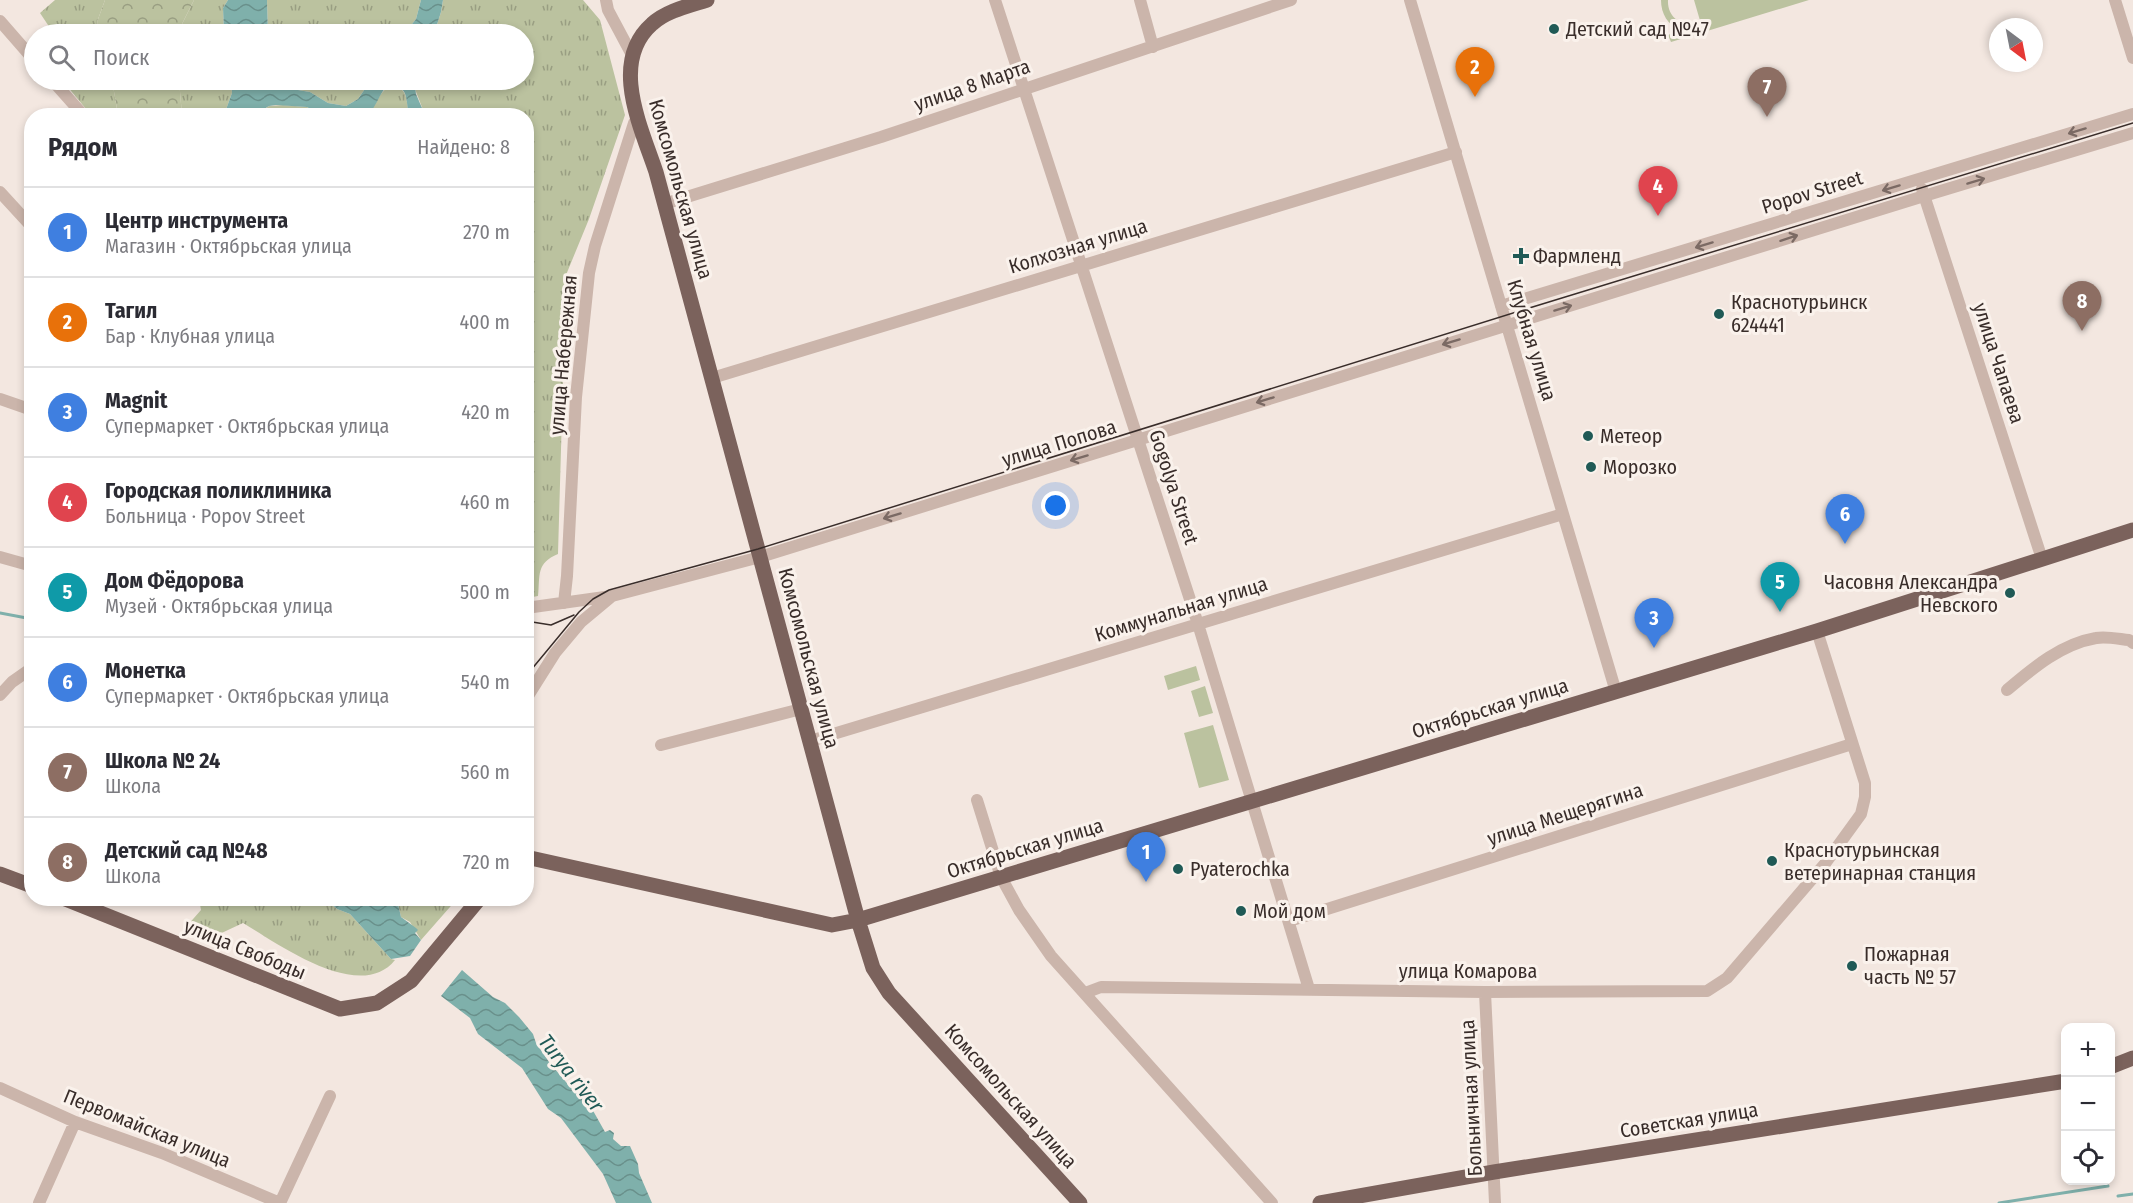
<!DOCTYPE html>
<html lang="ru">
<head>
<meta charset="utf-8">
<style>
	:root { --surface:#fff; --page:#f2f2f3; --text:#2b2b33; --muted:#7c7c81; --line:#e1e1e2; --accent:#1a73e8 }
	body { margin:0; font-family:"Fira Sans Condensed",sans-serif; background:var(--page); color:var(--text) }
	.controls { position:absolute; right:18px; bottom:18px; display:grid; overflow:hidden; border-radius:12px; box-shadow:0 3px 9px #0003 }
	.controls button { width:54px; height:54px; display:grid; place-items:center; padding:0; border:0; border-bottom:2px solid var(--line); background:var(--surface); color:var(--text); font:30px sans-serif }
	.compass { position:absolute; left:1989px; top:18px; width:54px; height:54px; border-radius:50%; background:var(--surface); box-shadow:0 3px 9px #0003; rotate:148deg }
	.you { position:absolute; left:1056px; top:506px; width:21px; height:21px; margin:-15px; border:4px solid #fff; border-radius:50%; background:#1a73e8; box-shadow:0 0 0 9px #1a73e833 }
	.badge { display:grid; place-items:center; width:39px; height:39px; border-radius:50%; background:var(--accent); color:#fff; font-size:20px; font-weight:700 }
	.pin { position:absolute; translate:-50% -50px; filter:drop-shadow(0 2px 3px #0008) }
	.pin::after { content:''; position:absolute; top:32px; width:21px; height:18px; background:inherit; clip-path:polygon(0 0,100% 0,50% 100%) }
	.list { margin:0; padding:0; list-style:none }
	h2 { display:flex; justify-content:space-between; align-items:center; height:78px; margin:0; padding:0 24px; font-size:26px }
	h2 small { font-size:20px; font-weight:400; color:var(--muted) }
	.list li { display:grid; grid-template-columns:39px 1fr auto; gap:18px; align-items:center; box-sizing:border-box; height:90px; padding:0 24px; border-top:2px solid var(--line) }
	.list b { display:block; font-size:22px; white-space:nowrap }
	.list p { margin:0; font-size:20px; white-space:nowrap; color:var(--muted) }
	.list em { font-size:20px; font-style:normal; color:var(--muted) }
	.icon { flex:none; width:33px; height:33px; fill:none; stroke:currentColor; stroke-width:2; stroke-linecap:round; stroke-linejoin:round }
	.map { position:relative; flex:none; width:2133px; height:1203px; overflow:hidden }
	.search { position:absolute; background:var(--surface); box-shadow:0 3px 9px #0003; left:24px; top:24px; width:510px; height:66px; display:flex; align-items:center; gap:15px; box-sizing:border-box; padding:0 21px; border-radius:33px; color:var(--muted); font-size:22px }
	.panel { position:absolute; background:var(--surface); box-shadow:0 3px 9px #0003; left:24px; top:108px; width:510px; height:798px; border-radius:24px }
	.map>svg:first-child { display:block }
</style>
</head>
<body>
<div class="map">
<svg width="2133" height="1203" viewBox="0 0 2133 1203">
	<defs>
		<pattern id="grass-tufts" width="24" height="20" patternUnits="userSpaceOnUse" patternTransform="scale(1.5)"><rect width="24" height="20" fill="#bbc29f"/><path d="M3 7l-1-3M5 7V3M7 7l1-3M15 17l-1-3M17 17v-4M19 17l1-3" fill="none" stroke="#999e82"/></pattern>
		<pattern id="forest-crowns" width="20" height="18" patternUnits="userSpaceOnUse" patternTransform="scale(1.5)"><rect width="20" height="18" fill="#bbc29f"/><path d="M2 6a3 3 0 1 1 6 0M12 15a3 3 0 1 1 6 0" fill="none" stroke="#999e82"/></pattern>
		<pattern id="water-waves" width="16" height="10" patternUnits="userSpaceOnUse" patternTransform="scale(1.5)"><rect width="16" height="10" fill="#7fb0ab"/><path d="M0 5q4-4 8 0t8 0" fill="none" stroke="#69908b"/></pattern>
	</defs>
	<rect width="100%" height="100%" fill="#f3e7e0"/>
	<path fill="url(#grass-tufts)" d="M55,0H105L97,22L101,34H44L50,28L40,13Z
		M194,0H228L223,8L224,34H177Z
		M267,0H421L416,19L404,34H268Z
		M443,0H583L600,20L625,115L589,219L566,275L558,554C536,563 540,575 538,596L527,598L526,116L425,115L413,84L414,80H524V34H434L441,12Z
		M62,80H112L118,115H91Z
		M179,80H231L232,93L224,115H182Z
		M279,80H371L358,99L346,106L328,103L310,92L286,88Z
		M392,85C409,88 406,102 409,115L351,116L356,112L364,114L370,112C376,103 381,89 392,85Z
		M283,105L307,107L321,115L254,116L269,106Z
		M199,899H325L337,909L350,914L391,959L395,960C360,1004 277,943 243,923L213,937L186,927L201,910Z
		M400,899H457L421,940L410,922L401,917L398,904Z"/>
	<path fill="url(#forest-crowns)" d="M105,0H194L177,34H101L97,22Z
		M112,80H179L182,115H118Z"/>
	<path fill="#bbc29f" d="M1661,0H1668C1667,19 1684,28 1701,24L1694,0H1809L1671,42L1668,35L1680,30C1668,25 1661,14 1661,0Z
		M1196,666L1200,680L1168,690L1164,676Z
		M1205,686L1213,713L1199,717L1191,691Z
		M1213,725L1229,780L1199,788L1184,733Z"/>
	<path fill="url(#water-waves)" d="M228,0H267L268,34H224L223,8Z
		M421,0H443L441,12L434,34H404L416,19Z
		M231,80H279L286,88L310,92L328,103L346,106L358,99L371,80H414L416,94L425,115H409C406,105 409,89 396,86C390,85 386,86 383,91C378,98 376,106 370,112L364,114L356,112L351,115H321L307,107L276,105L269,106L254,115H224L232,93Z
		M325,898L400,899L398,904L401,917L416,928L418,930L415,933L421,940L410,956L391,959L350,914L337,909Z
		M462,970L493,997L505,1003L519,1017L533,1034L536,1043L549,1062L571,1088H579L582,1091L605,1132L610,1130L614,1133L613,1139L621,1146H630L638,1164L639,1173L652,1203H616L603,1174L561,1118L548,1109L522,1068L478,1034L470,1018L441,996Z"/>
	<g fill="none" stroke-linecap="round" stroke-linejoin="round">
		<path stroke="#7fb0ab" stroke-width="3" d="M0,613L32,619
			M2118,1196L2133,1194
			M1999,1203L2108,1186"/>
		<path stroke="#cbb5ab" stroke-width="12" d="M606,0L608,10L632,55
			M995,0L1198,624L1309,989
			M1140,0L1153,47
			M1410,0L1616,692
			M2115,0L2133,58
			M0,21L34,60
			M52,80L84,116
			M1922,189L2042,559
			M0,192L32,227
			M664,204L881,137L1291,0
			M1501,306L2133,114
			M712,378L1456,152
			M0,399L32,410
			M0,557L32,566
			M564,603L567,576L576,397L589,273L595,246L634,123L639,119
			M526,608L612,596L760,557L1924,196L2133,133
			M2007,690C2033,668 2061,644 2096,638C2106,636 2119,639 2129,640L2133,643
			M0,695L12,682L32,668
			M526,699L555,653L581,622L611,597
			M810,741L1563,514
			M661,745L801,709
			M977,800L1001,877L1019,910L1051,956L1272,1203
			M1289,921L1852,744
			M1485,992L1495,1203
			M1085,993L1101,987L1485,992L1707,991L1727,978L1824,865L1861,814L1865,797V783L1817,631
			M0,1088L75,1122L162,1153L280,1203
			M39,1203L75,1122
			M280,1203L330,1096"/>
		<path stroke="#7b625c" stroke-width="15" d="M707,0C688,6 666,11 652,24C609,62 641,127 656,172L858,920L873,968L889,993L1080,1203
			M526,857L832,925L858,920L1817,631L2133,530
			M0,874L32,886
			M63,898L340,1009L377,1003L411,981L480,898
			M2110,1067L2133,1058
			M1320,1203L1494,1172L2066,1081"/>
		<path stroke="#392d2a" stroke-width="1.5" d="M526,621L551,625L574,615
			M526,676L579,612L593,599L609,590L758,549L1526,309L2133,123"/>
	</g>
	<defs><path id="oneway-shaft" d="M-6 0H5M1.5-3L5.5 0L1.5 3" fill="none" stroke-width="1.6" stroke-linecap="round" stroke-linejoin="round" transform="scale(1.5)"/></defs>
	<g stroke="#7b6a64">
		<use href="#oneway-shaft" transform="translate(2077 131) rotate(163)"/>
		<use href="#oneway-shaft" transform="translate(1976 181) rotate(-17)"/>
		<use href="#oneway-shaft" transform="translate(1891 188) rotate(163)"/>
		<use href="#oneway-shaft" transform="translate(1789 238) rotate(-18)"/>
		<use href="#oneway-shaft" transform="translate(1704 245) rotate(163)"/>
		<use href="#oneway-shaft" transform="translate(1563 308) rotate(-17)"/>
		<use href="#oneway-shaft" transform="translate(1451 342) rotate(163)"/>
		<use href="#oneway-shaft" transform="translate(1265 400) rotate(163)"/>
		<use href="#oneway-shaft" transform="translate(1079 458) rotate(163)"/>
		<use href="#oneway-shaft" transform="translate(892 516) rotate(163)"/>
	</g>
	<g fill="#205a56" stroke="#faf2ec" stroke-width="2">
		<circle cx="1554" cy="29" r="6"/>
		<path d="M1518 247h6v6h6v6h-6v6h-6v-6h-6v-6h6z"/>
		<circle cx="1719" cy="314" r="6"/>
		<circle cx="1588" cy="436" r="6"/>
		<circle cx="1591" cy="467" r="6"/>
		<circle cx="2010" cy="593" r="6"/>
		<circle cx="1772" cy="861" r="6"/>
		<circle cx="1178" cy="869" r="6"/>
		<circle cx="1241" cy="911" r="6"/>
		<circle cx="1852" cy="966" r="6"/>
	</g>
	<g text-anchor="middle" stroke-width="6" stroke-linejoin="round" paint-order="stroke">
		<g font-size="20" fill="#392d2a" stroke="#faf2ec" text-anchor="start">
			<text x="1566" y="36">Детский сад №47</text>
			<text x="1533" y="263">Фармленд</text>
			<text x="1731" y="309">Краснотурьинск<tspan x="1731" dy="23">624441</tspan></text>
			<text x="1600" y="443">Метеор</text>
			<text x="1603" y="474">Морозко</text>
			<text x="1998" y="589" text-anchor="end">Часовня Александра<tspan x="1998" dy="23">Невского</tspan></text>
			<text x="1784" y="857">Краснотурьинская<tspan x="1784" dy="23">ветеринарная станция</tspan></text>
			<text x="1190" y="876">Pyaterochka</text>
			<text x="1253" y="918">Мой дом</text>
			<text x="1864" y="961">Пожарная<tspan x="1864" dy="23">часть № 57</tspan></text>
		</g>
		<g font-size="20" fill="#392d2a" stroke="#faf2ec">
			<text transform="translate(972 85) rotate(-19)" y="7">улица 8 Марта</text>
			<text transform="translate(681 189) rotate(74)" y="7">Комсомольская улица</text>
			<text transform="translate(1812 192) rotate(-17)" y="7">Popov Street</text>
			<text transform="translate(1078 246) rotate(-17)" y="7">Колхозная улица</text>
			<text transform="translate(1532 340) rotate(73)" y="7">Клубная улица</text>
			<text transform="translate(563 355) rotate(-85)" y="7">улица Набережная</text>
			<text transform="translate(1999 363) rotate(72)" y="7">улица Чапаева</text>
			<text transform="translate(1059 443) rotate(-17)" y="7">улица Попова</text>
			<text transform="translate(1174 487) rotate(72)" y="7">Gogolya Street</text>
			<text transform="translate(1181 609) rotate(-17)" y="7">Коммунальная улица</text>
			<text transform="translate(809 658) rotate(75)" y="7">Комсомольская улица</text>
			<text transform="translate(1490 708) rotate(-17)" y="7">Октябрьская улица</text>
			<text transform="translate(1565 814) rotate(-18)" y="7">улица Мещерягина</text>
			<text transform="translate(1025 848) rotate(-17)" y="7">Октябрьская улица</text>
			<text transform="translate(245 949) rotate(22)" y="7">улица Свободы</text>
			<text x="1468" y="978">улица Комарова</text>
			<text transform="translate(1011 1096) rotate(48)" y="7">Комсомольская улица</text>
			<text transform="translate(1471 1098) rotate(-93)" y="7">Больничная улица</text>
			<text transform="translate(1689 1120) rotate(-9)" y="7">Советская улица</text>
			<text transform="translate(147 1128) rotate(22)" y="7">Первомайская улица</text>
		</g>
		<g font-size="21" font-style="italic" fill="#205a56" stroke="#faf2ec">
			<text transform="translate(571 1073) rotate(52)" y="7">Turya river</text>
		</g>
	</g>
</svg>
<div class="controls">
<button>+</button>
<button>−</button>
<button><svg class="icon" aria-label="locate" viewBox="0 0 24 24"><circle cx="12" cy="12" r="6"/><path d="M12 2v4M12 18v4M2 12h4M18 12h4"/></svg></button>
</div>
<svg class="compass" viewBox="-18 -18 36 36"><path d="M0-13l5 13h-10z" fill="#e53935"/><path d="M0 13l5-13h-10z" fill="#7c7c81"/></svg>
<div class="you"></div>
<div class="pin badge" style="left:1146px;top:882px;background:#3f7fe0">1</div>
<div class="pin badge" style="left:1475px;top:97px;background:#e8710a">2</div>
<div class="pin badge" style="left:1654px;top:648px;background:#3f7fe0">3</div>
<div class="pin badge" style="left:1658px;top:216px;background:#e0444e">4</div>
<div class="pin badge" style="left:1780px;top:612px;background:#0f9aa8">5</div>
<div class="pin badge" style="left:1845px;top:544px;background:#3f7fe0">6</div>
<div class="pin badge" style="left:1767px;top:117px;background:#8d6e63">7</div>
<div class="pin badge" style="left:2082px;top:331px;background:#8d6e63">8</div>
<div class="search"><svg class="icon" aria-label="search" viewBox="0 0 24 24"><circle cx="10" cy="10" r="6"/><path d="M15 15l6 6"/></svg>Поиск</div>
<section class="panel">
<h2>Рядом<small>Найдено: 8</small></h2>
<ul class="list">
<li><span class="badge" style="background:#3f7fe0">1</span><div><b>Центр инструмента</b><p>Магазин · Октябрьская улица</p></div><em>270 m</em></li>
<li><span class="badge" style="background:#e8710a">2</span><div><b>Тагил</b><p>Бар · Клубная улица</p></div><em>400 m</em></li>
<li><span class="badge" style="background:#3f7fe0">3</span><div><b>Magnit</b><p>Супермаркет · Октябрьская улица</p></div><em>420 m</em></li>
<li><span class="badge" style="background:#e0444e">4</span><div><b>Городская поликлиника</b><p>Больница · Popov Street</p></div><em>460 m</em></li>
<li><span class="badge" style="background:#0f9aa8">5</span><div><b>Дом Фёдорова</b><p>Музей · Октябрьская улица</p></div><em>500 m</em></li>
<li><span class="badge" style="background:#3f7fe0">6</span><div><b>Монетка</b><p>Супермаркет · Октябрьская улица</p></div><em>540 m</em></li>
<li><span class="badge" style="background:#8d6e63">7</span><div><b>Школа № 24</b><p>Школа</p></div><em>560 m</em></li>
<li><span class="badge" style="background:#8d6e63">8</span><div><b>Детский сад №48</b><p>Школа</p></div><em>720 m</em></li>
</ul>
</section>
</div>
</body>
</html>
